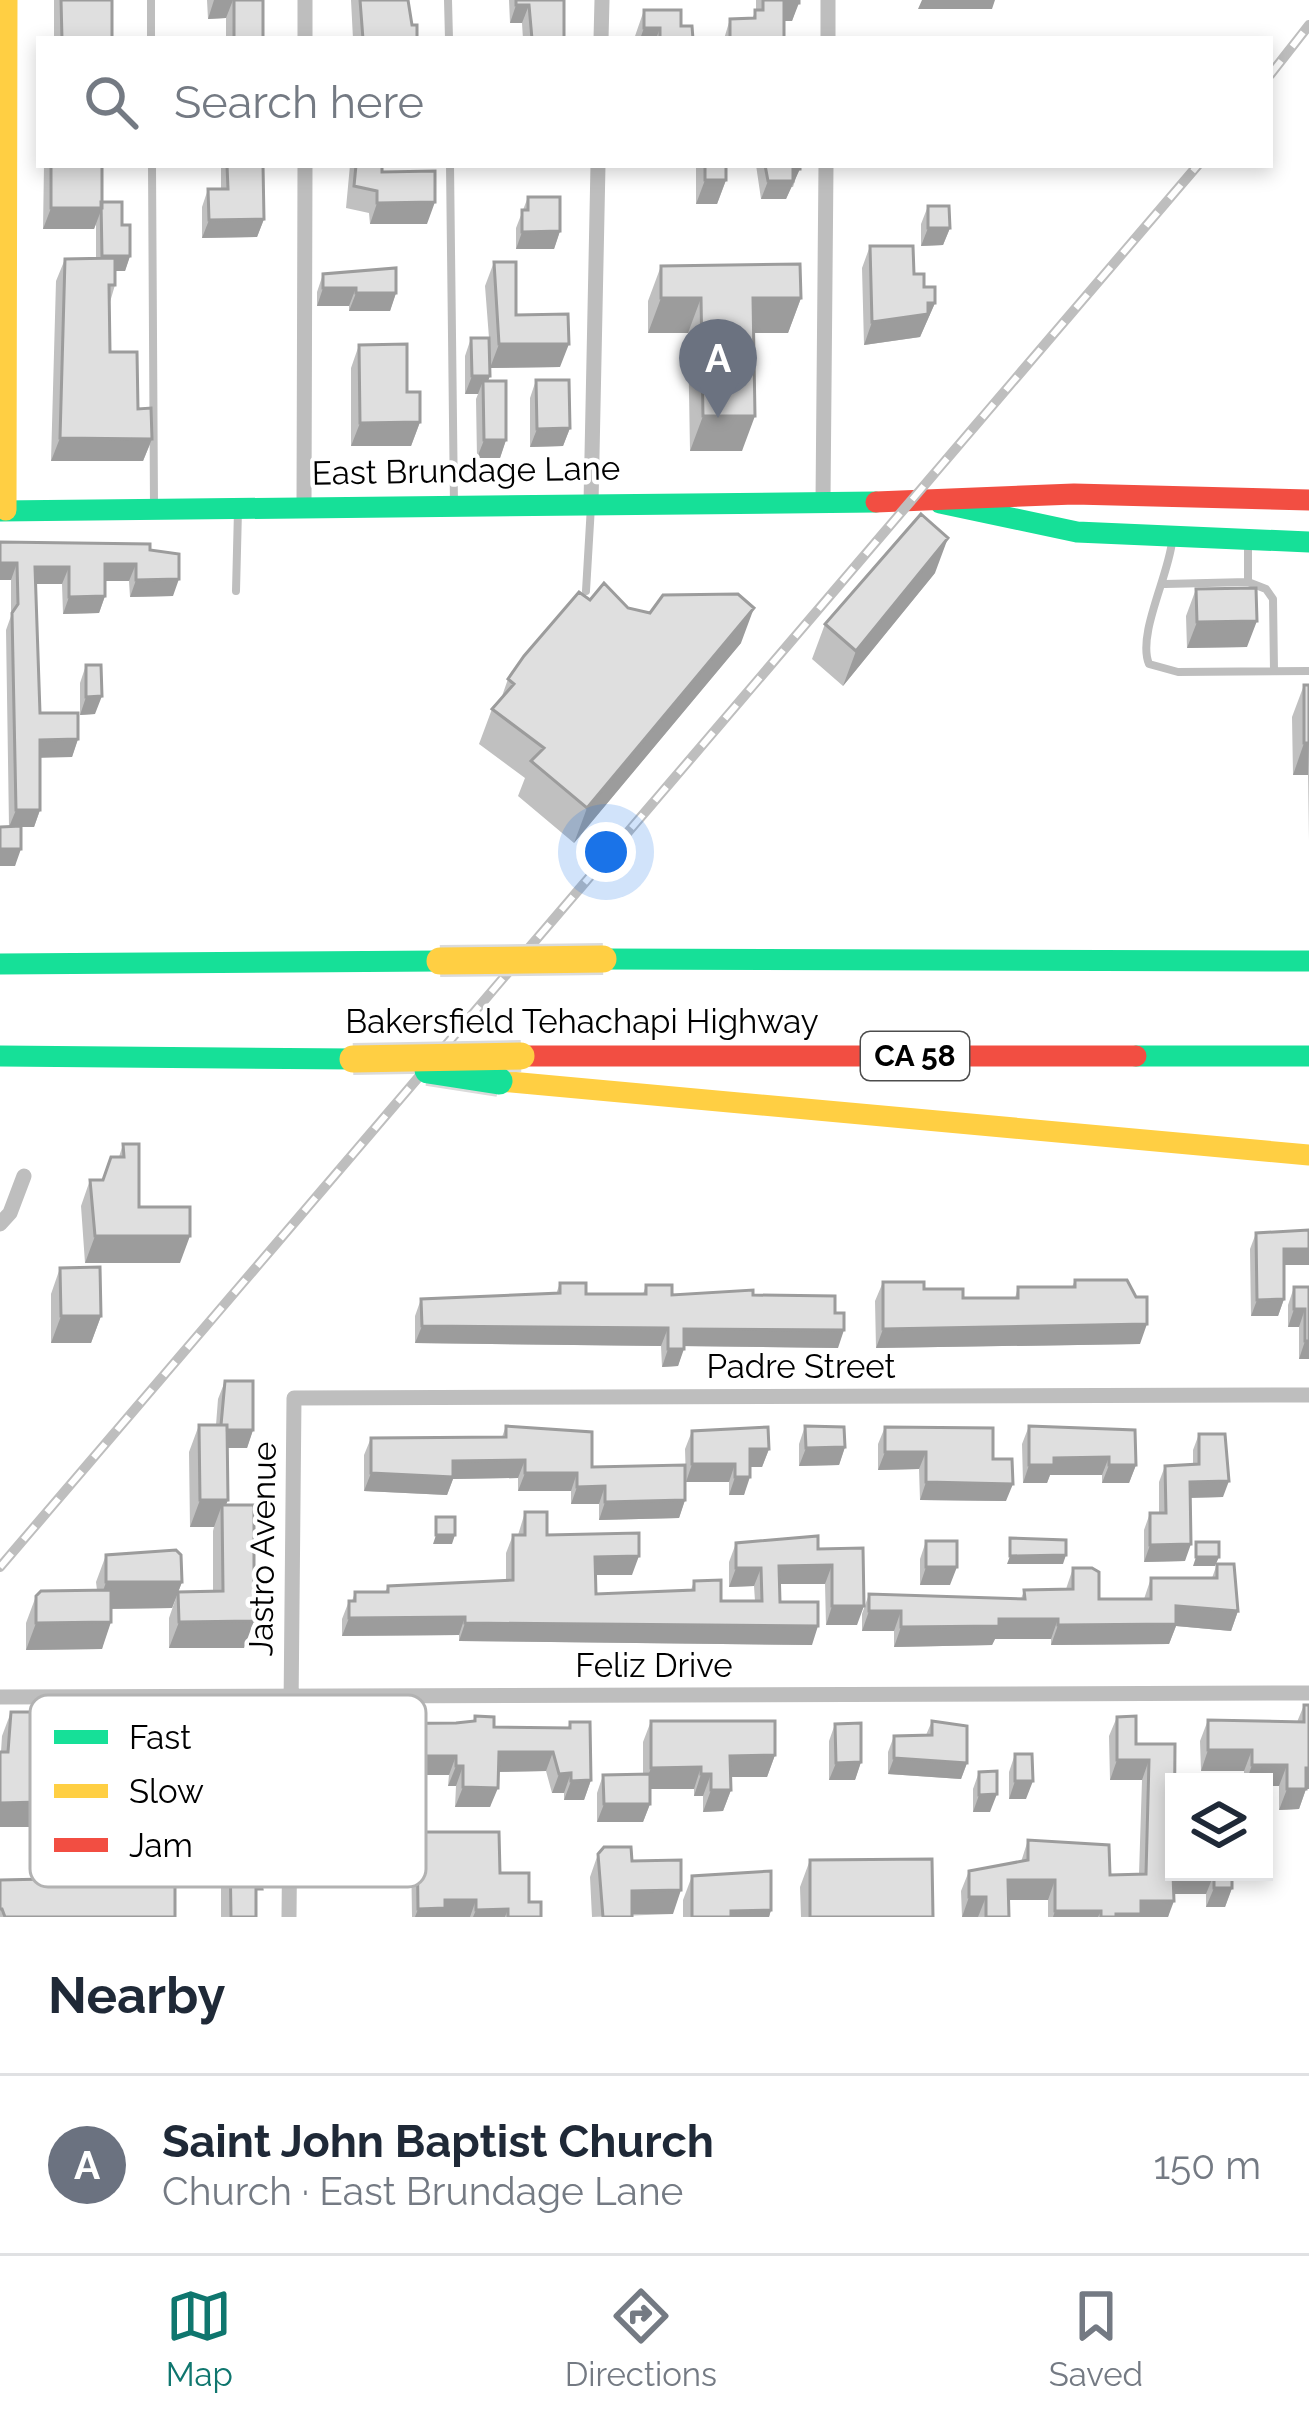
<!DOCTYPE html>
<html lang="en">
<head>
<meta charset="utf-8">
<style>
	:root { --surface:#fff; --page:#f6f6f7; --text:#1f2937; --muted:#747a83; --line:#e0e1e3; --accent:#0f766e }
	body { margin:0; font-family:Raleway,sans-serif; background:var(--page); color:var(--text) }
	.controls { position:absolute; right:36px; bottom:36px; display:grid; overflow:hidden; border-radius:0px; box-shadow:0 6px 18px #0003 }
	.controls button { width:108px; height:108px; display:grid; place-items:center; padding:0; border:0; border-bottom:3px solid var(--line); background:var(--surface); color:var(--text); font:60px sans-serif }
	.you { position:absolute; left:606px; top:852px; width:42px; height:42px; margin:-30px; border:9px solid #fff; border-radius:50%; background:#1a73e8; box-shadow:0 0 0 18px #1a73e833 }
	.badge { display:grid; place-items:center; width:78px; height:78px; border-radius:50%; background:var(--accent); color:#fff; font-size:39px; font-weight:700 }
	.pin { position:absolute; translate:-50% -99px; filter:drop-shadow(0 3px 6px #0008) }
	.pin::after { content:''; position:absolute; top:63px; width:42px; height:36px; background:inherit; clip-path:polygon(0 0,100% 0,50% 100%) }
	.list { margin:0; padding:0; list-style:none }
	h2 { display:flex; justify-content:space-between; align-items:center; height:156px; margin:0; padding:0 48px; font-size:51px }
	h2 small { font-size:39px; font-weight:400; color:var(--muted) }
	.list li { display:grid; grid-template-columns:78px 1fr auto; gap:36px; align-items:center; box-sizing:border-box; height:180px; padding:0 48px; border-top:3px solid var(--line) }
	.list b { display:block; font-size:45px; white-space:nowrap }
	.list p { margin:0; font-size:39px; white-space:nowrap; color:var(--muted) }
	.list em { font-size:39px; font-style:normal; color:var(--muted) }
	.icon { flex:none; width:66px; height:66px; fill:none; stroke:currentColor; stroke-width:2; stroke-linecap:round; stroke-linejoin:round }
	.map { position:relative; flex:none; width:1309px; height:1917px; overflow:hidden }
	.search { position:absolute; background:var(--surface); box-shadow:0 6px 18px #0003; left:36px; right:36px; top:36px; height:132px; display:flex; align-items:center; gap:30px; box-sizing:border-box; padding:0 42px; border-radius:0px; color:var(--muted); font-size:45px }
	.sheet { height:336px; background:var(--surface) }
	nav { display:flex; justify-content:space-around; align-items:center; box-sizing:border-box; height:168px; border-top:3px solid var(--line); background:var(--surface); font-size:33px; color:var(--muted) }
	nav a { display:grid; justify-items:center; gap:6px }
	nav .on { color:var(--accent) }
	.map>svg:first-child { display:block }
</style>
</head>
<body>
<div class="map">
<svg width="1309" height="1917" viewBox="0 0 1309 1917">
	<rect width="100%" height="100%" fill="#fff"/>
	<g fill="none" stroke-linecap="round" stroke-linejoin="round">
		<path stroke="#bebebe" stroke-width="8" d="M151,0V39
			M448,0L449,39
			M152,165L154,505
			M450,165L454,505
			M1172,542C1168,577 1137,635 1149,664L1178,672L1309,671
			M1248,582L1266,589L1273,599L1274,671
			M1165,584L1248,582V543
			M236,591L238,510
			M586,591L591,506"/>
		<path stroke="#bebebe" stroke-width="15" d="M305,39V0
			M601,39L602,0
			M828,39V0
			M823,501L826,165
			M591,504L598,165
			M304,508L305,165
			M0,1224L10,1213L24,1176
			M0,1697L1309,1693
			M289,1917L294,1398L1309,1395"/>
		<path stroke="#16e098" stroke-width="21" d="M940,503L1077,532L1309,542
			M0,511L876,502
			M603,959L1309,961
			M0,964L440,961
			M0,1056L353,1059
			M1136,1056H1309"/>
		<path stroke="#ffcf43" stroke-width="21" d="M6,510L7,0
			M499,1081L1309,1155"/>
		<path stroke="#f24e42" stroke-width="21" d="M876,502L1074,494L1309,500
			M521,1056H1136"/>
		<g stroke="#bebebe" stroke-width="10">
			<path id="rail" d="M1270,75L1309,25
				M0,1567L1198,165"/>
		</g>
		<use href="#rail" stroke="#fff" stroke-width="6" stroke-dasharray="18" stroke-linecap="butt"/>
		<g stroke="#dbdbdb" stroke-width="32" stroke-linecap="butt">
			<path id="fast-bridge" d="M428,1070L499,1081"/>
		</g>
		<g stroke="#dbdbdb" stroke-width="32" stroke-linecap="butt">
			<path id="slow-bridge" d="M440,961L603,959
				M353,1059L521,1056"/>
		</g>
		<use href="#fast-bridge" stroke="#16e098" stroke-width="27"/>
		<use href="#slow-bridge" stroke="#ffcf43" stroke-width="27"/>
	</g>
	<path fill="#c0c0c0" d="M54,0H112V39H54Z
		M207,0H263V39H226V18L208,19Z
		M351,0H408L412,25L417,39H353Z
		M509,0H564V39H523L522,23H510Z
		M756,0H799L792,21H784V39H724L730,19H752L756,10Z
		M644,10L681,26L693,39H634Z
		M44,165H102V202L122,225L130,256L125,271H115V285L110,302V352L152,439L143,461H51L56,281L65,259L96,258V224L94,229H43Z
		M221,165H263L264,219L257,237L202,238V207L208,189H221Z
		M350,165H382V172L427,224H370L369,213L346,208Z
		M696,165H726V180L717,204H696Z
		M756,165H800L793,187H791L786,199H761Z
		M528,197L560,231L554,249H516V228Z
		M928,206L950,228L943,245L921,246V224Z
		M870,246L914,274L935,303L920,337L864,345L862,268Z
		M494,262L516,315L560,367L490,368L488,381L506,440L500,458H477L476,399L478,394H465V356L471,338H489L485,286Z
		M661,266L801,298L788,333H754L742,451H690L688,333H648V301Z
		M323,274L396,293L390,311H349V306H317V292Z
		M359,345L407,392L420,422L411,446H351V368Z
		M536,380L570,428L563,446L530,447V398Z
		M0,542L150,550L173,596L130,597L129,581H105V596L99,613L63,614L62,584H36L40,713L78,739L72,757H40V810L34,827H21L15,866H0V827L9,826L6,630L11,616V580Z
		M935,573L843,686L812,659L825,624Z
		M1196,589L1247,647L1187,648L1186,616Z
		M590,600L628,608L741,643L574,843L518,796L525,778L479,744L492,709L501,699L508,679Z
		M86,665L95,714L80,715V683Z
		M1304,685H1309V841L1308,775H1293L1292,717Z
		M123,1144L139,1207L180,1263H85L81,1206L90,1180H103L119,1157Z
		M1256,1233L1284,1265V1299L1278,1316H1251L1250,1249Z
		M60,1268L101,1316L91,1343H51V1294Z
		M1075,1280L1140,1344L876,1348L875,1301L883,1282L963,1298H1015L1018,1287H1072Z
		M560,1283L586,1294H643L646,1285L672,1295H753L838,1348L684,1346L678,1366L662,1367L661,1346L415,1343V1316L421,1299L556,1294Z
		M1294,1287H1309V1359H1299V1327H1288V1305Z
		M225,1381L253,1430L247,1448H227L226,1505L244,1648H169V1618L178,1592H213V1531L214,1527H190L189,1452L199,1425H216L218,1399Z
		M506,1426L592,1467L685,1500L679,1518L599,1520V1504H571V1491H518V1478L453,1479L447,1495L364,1491V1455L371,1438L502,1437Z
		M805,1426L845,1447L839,1465L799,1466V1444Z
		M1029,1426L1136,1465L1129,1483H1102V1475H1050L1047,1483H1023L1022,1444Z
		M885,1427L993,1459L1006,1501L920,1500L919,1469L878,1470V1444Z
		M692,1431L769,1449L762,1467H750L744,1495H729V1482H686L685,1449Z
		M1199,1434L1223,1497L1190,1498L1185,1561L1144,1562V1530L1150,1513H1159V1482L1165,1466L1193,1465V1450Z
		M525,1512L547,1535L632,1575H595L596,1594L691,1590L694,1581L721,1601H755L754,1586L729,1587V1562L736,1543L818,1549L863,1548L857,1625H826L825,1584H779L780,1602L812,1645L459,1641V1635L342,1636V1619L349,1601H352L355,1592H385L388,1586L506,1580V1553L513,1535H518Z
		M926,1541L950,1585H920V1559Z
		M106,1555L182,1582L172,1608L111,1609L102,1649L26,1650V1623L36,1596L97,1590L96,1582Z
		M1217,1564L1238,1611L1231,1631L1176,1626L1169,1644L1051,1645V1639H995L992,1645L894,1647V1631H862V1614L869,1594L1021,1599L1024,1590L1066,1589L1073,1568L1099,1599H1144L1151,1578H1212Z
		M1304,1705L1309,1789H1306L1299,1809L1279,1810V1786L1264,1782H1244V1771H1201L1200,1741L1208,1720L1297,1722Z
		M11,1712L42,1720L118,1792L40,1795V1802L31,1827L1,1752L2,1736Z
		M475,1716L494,1727L568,1728L570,1722L591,1780L584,1800H564V1793H552L546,1771L498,1772L490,1807H455L456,1786H448L449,1775H411V1817L404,1837H374V1794L338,1792V1744L345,1724L456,1723L473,1721Z
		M1117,1717L1136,1744H1175L1173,1843L1232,1872V1888L1225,1907H1206V1894H1174L1168,1917H1048V1900H1008L1009,1917H962L961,1891L969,1871L1021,1862L1028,1840L1110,1875L1139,1874L1142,1780H1110L1109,1736Z
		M651,1721L775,1755L767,1777H730L731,1790L723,1811L703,1812V1796H694V1789H650V1804L643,1822H597V1793L603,1775H643V1742Z
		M932,1721L967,1763L961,1779L888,1774V1752L894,1736L926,1735Z
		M835,1724L861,1762L855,1780H829V1741Z
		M185,1727L214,1774L208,1792H179L178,1745Z
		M1015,1754L1026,1799H1009V1772Z
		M136,1770L171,1816L129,1817V1787Z
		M227,1771L259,1840H241V1832H221V1788Z
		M979,1772L990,1812H973V1789Z
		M417,1832L500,1873L541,1917H412L411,1850Z
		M46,1836L72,1866L175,1917H0V1880L38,1879L37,1858Z
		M230,1853L256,1917H221V1879Z
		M598,1854L632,1861L673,1914L592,1917L590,1877Z
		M810,1860L933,1917H801L800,1887Z
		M692,1876L771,1910L769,1917H683V1900Z"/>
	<path fill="#9c9c9c" d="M214,0H233L226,18L208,19Z
		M922,0H995L992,9H918Z
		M784,3H799L792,21H777Z
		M516,5H529L522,23H510Z
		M644,28H660L656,39H640Z
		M793,169H800L786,199H761L768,181Z
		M705,180H726L717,204H696Z
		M435,202L427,224H370L377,203Z
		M51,208H102L94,229H43Z
		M264,219L257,237L202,238L209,220Z
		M928,228H950L943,245L921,246Z
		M560,231L554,249H516L522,232Z
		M102,256H130L125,271H97Z
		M323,288H356L349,306H317Z
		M356,293H396L390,311H349Z
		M661,298H701L688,333H648Z
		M753,298H801L788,333H741Z
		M928,303H935L920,337L864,345L872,322Z
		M499,344H569L560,367L490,368Z
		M472,376H490L483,394V381L478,394H465Z
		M703,416H755L742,451H690Z
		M420,422L411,446H351L360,423Z
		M570,428L563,446L530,447L537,429Z
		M60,438L152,439L143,461H51Z
		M484,440H506L500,458H477Z
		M948,538L935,573L843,686L856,651Z
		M0,563H17L11,580H0Z
		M105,564H136L129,581H98Z
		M35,567H69L62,584H29Z
		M179,579L173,596L130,597L136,580Z
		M105,596L99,613L63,614L69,597Z
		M754,608L741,643L574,843L587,808Z
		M1257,621L1247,647L1187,648L1197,622Z
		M102,696L95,714L80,715L86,697Z
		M78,739L72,757L34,758L40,740Z
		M1304,743H1309L1308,775H1293Z
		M16,810H40L34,827H9Z
		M0,849H21L15,866H0Z
		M95,1236H190L180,1263H85Z
		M1284,1249H1309V1265H1278Z
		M1284,1299L1278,1316H1251L1257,1300Z
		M1294,1309H1305L1299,1327H1288Z
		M61,1316H101L91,1343H51Z
		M1147,1324L1140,1344L876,1348L883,1329Z
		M422,1326L668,1328L661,1346L415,1343Z
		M684,1329L844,1330L838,1348L678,1346Z
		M1305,1341H1309V1359H1299Z
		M668,1349H684L678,1366L662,1367Z
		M221,1430H253L247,1448H214Z
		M845,1447L839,1465L799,1466L806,1448Z
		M750,1449H769L762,1467H744Z
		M885,1452H926L919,1469L878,1470Z
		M1109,1457L1102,1475H1050L1047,1483H1023L1029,1465L1054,1458Z
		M525,1460L518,1478L453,1479L447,1495L364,1491L371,1473L453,1461Z
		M692,1464H735L729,1482H686Z
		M1109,1465H1136L1129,1483H1102Z
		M525,1473H577L571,1491H518Z
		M735,1477H750L744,1495H729Z
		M1229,1481L1223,1497L1184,1498L1190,1482Z
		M926,1482L1013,1484L1006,1501L920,1500Z
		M605,1486L599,1504H571L577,1487Z
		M200,1500H228L222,1515V1505L214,1527H190Z
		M685,1500L679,1518L599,1520L605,1502Z
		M436,1535H455L452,1544H433Z
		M1191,1544L1185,1561L1144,1562L1150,1545Z
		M1066,1555L1063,1564H1007L1010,1556Z
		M639,1556L632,1575H588L595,1557Z
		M1196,1557H1219L1215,1566H1193Z
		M832,1565L825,1584H772L779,1566Z
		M926,1567H957L950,1585H920Z
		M736,1568H761L754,1586L729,1587Z
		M106,1582H182L172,1608L97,1609Z
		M832,1606H864L857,1625H826Z
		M1176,1606L1238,1611L1231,1631L1176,1626L1169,1644L1051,1645L1058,1625Z
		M869,1611H901L894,1631H862Z
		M465,1617L459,1635L342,1636L349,1618Z
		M999,1619H1058L1051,1639H995L992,1645L894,1647L901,1627Z
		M254,1621L244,1648H169L179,1622Z
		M111,1622L102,1649L26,1650L36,1623Z
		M465,1623L818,1626L812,1645L459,1641Z
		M1208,1750H1252L1244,1771H1201Z
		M499,1752H553L546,1771L491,1772Z
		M775,1755L767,1777H722L730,1756Z
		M410,1756H456L449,1775H403Z
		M894,1758L967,1763L961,1779L888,1774Z
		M1117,1760H1149L1142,1780H1110Z
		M861,1762L855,1780H829L836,1763Z
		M1252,1765H1287L1279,1786H1264V1782H1246Z
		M456,1766H463L456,1786H448Z
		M701,1767L694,1789H643L651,1768Z
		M127,1768L118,1792L36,1796L40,1775L45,1771Z
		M1306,1768H1309V1789H1306L1299,1809L1279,1810L1287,1789Z
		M345,1772L381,1775L374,1794L338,1792Z
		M571,1773L564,1793H552L559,1774Z
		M185,1774H214L208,1792H179Z
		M701,1774H711L703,1796H694Z
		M591,1780L584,1800H564L571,1781Z
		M1015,1781H1033L1026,1799H1009Z
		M463,1787L498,1788L490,1807H455Z
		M711,1790H731L723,1811L703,1812Z
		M997,1794L990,1812H973L979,1795Z
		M178,1798L171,1816L129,1817L136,1799Z
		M40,1802L31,1827H0V1803Z
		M604,1804H650L643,1822H597Z
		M248,1814L241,1832H221L227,1815Z
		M411,1817L404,1837H374L382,1818Z
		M248,1822H266L259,1840H241Z
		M1173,1874H1214L1206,1894H1166Z
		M1008,1880H1055L1048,1900H1001Z
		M1214,1888H1232L1225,1907H1206Z
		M681,1890L673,1914H623L632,1891Z
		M969,1897H986L978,1917H962Z
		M445,1900H476L470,1917H415L418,1909Z
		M1141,1901H1174L1168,1917H1115L1116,1914Z
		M508,1909L505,1917H473L476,1910Z
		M771,1910L769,1917H729L731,1911Z
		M1055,1911H1101L1098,1917H1053Z"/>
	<path fill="#dfdfdf" stroke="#9c9c9c" stroke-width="3" d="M61,0H112V39H62Z
		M234,0H263V39H234Z
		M360,0H408L412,25H417V39H363Z
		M516,0H564V39H532L529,5H516Z
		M763,0H799V3H784V39H730V19L755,18V10H763Z
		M644,10H681V26H692L693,39H660V28H644Z
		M51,165H102V208H51Z
		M227,165H263L264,219L209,220L208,189H228Z
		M356,165H382V172L435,171V202L377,203V191L354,186Z
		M705,165H726V180H705Z
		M765,165H800V169H793V181H768Z
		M528,197H560V231L522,232V210H528Z
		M101,202H122V225H130V256H102Z
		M928,206H949L950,228H928Z
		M870,246H913L914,274H924V287H935V303H928V314L872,322Z
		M115,258V285H109L110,352H137L138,409L151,408L152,439L60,438L65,259Z
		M494,262H516V315L568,314L569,344H499Z
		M800,264L801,298H753L755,416H703L701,298H661V266Z
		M396,268V293H356V288H323V274Z
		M471,338H489L490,376H472Z
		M407,344V392H420V422L360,423L359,345Z
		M536,380H569L570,428L537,429Z
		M483,381H506V440H484Z
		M921,514L948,538L856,651L825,624Z
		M0,542L150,544V550L179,554V579L136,580V564H105V596L69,597V567H35L40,713H78V739L40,740V810H16L12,613L18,604L17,563H0Z
		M604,583L628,608L650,613L663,595L738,594L754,608L587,808L531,761L544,748L492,709L514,684L508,679L524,656L579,592L590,600Z
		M1256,588L1257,621L1197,622L1196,589Z
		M86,665H101L102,696L86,697Z
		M1304,685H1309V743H1304Z
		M21,826V849H0V827Z
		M123,1144H139V1207H190V1236H95L90,1180H103L111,1157H124Z
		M1309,1230V1249H1284V1299L1257,1300L1256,1233Z
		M100,1267L101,1316H61L60,1268Z
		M1075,1280H1127L1136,1297H1147V1324L883,1329V1282H924V1289H963V1298H1018V1287H1075Z
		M560,1283H586V1294H646V1285H672V1295L753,1290V1295L835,1296V1313H844V1330L684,1329V1349H668V1328L422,1326L421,1299L560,1293Z
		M1294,1287H1309V1341H1305V1309H1294Z
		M225,1381H253V1430H227V1425H221Z
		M199,1425H227L228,1500H200Z
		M506,1426L592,1432V1467L685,1465V1500L605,1502V1486L577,1487V1473H525V1460L453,1461V1477L371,1473V1438L506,1437Z
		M805,1426L844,1427L845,1447L806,1448Z
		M1029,1426L1135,1430L1136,1465H1109V1457L1054,1458V1465H1029Z
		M768,1427L769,1449H750V1477H735V1464H692V1431Z
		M885,1427L993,1428V1459H1012L1013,1484L926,1482V1452H885Z
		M1199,1434H1225L1229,1481L1190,1482L1191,1544L1150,1545V1513H1166L1165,1466L1199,1464Z
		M222,1505H254V1621L179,1622L178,1592L223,1591Z
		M525,1512H547V1535L639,1533V1556L595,1557L596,1594L694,1590V1581L721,1580V1601H762L761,1568H736V1543L818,1536V1549L863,1548L864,1606H832V1565L779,1566L780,1602H818V1626L465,1623V1617L349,1618V1601H355V1592H388V1586L513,1580V1535H525Z
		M436,1517H455V1535H436Z
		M1010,1538L1066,1540V1555L1010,1556Z
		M926,1541H957V1567H926Z
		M1196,1542H1219V1557H1196Z
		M176,1550L181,1555L182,1582H106V1555Z
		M1217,1564H1234L1238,1611L1176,1606V1624L1058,1625V1619H999V1626L901,1627V1611H869V1594L1025,1599L1024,1590L1073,1589V1568H1092L1099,1572V1599H1151V1578H1217Z
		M111,1590V1622L36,1623V1596L41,1591Z
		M1304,1705H1309V1768H1306V1789H1287V1765H1252V1750H1208V1720L1304,1722Z
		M11,1712H42V1720H127V1768L45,1771L40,1775V1802L0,1803V1752H8Z
		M475,1716L494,1717V1727L570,1728V1722H590L591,1780L571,1781V1773L559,1774L553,1752H499L498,1788L463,1787V1766H456V1756H410L411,1817L382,1818L381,1775L345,1772V1724L456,1723L475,1721Z
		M1136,1716V1744H1175L1174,1872H1232V1888H1214V1874H1173L1174,1901H1141V1914H1116V1917H1101V1911H1055V1880H1008L1009,1917H986V1897H969V1871L1028,1860V1840L1109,1845L1110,1875L1146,1874L1149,1760H1117V1717Z
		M651,1721H775V1755L730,1756L731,1790H711V1774H701V1767L651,1768Z
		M932,1721L967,1726V1763L894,1758V1736L932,1735Z
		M861,1723V1762L836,1763L835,1724Z
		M1015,1754H1032L1033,1781H1015Z
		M997,1771V1794L979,1795V1772Z
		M650,1774V1804H604L603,1775Z
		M417,1832H499L500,1873H529V1902H541V1917H508V1909L476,1910V1900H445V1908L418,1909Z
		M46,1836H67L72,1866L139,1868L172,1862L175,1868V1917H5L2,1909H0V1880L46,1879Z
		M604,1847H631L632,1861L681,1860V1890L632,1891V1917H603L598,1854Z
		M230,1853H256L262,1889H256V1917H231Z
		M932,1859L933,1917H810V1860Z
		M771,1871V1910L731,1911V1917H692V1876Z"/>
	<g text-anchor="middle" stroke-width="9" stroke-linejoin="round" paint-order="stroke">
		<rect fill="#fff" stroke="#4c4c4c" stroke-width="3" x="861" y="1032" width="108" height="48" rx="9"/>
		<g font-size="30" font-weight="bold" fill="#000">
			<text x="915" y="1066">CA 58</text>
		</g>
		<g font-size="33" fill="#000" stroke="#fff">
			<text transform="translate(466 470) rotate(-1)" y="12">East Brundage Lane</text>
			<text x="582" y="1033">Bakersfield Tehachapi Highway</text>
			<text x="801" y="1378">Padre Street</text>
			<text transform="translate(262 1549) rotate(-89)" y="12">Jastro Avenue</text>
			<text x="654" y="1677">Feliz Drive</text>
		</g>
	</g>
	<rect x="30" y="1695" width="396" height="192" rx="18" fill="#fff" stroke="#b2b2b2" stroke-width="3"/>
	<rect x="54" y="1730" width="54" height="14" fill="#16e098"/>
	<rect x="54" y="1784" width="54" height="14" fill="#ffcf43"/>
	<rect x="54" y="1838" width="54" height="14" fill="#f24e42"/>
	<g font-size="33" fill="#000">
		<text x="129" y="1749">Fast</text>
		<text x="129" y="1803">Slow</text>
		<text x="129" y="1857">Jam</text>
	</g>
</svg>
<div class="controls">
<button><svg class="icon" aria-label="layers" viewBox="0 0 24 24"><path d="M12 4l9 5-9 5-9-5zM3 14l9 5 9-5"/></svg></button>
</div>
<div class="you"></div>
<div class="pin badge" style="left:718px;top:418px;background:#6b7280">A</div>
<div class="search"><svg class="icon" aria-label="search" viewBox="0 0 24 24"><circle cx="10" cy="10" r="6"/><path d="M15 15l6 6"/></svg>Search here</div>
</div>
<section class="sheet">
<h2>Nearby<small></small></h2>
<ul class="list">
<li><span class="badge" style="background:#6b7280">A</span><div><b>Saint John Baptist Church</b><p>Church · East Brundage Lane</p></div><em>150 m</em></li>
</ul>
</section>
<nav>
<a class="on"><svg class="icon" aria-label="map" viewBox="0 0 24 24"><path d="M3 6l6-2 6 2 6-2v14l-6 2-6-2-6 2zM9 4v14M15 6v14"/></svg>Map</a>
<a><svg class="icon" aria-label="directions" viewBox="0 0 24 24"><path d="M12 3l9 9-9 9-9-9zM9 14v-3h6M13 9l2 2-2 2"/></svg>Directions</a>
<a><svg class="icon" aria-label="saved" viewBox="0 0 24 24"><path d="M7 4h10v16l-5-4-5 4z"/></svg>Saved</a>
</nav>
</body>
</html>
